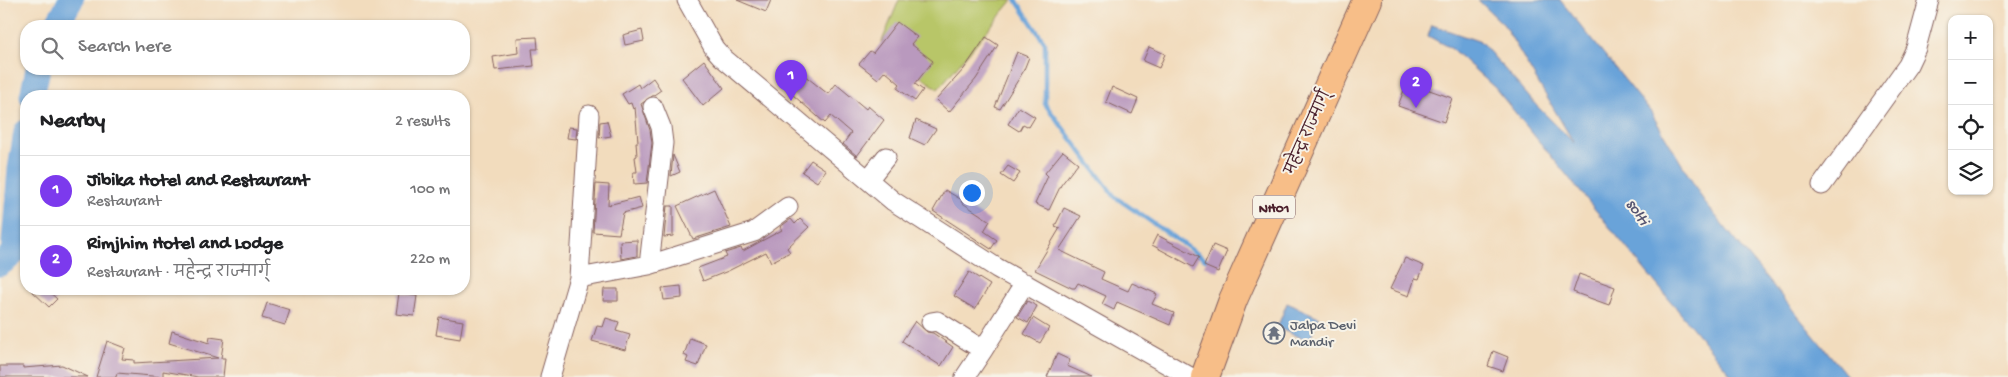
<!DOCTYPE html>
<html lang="en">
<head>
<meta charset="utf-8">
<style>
	:root { --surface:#fff; --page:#f6f6f6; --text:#202124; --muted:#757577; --line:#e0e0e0; --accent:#7c3aed }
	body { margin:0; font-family:"Gochi Hand","Playpen Sans Deva",sans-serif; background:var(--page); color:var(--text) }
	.controls { position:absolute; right:15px; top:15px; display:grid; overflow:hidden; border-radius:10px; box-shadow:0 1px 4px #0004 }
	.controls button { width:45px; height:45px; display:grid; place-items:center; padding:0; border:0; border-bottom:1px solid var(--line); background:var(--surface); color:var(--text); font:25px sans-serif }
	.you { position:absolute; left:971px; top:192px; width:18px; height:18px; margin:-12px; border:4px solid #fff; border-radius:50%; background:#1a73e8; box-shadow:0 0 0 8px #1a73e833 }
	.badge { display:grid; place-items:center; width:32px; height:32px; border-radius:50%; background:var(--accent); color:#fff; font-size:16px; font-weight:700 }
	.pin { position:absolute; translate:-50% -41px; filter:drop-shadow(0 1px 2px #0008) }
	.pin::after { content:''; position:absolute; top:26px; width:18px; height:15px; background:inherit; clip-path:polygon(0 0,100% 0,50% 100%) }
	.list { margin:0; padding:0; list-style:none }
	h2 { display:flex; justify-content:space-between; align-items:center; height:65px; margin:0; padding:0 20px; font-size:21px }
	h2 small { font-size:16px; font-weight:400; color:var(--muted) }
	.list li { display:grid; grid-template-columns:32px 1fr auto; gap:15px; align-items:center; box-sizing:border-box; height:70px; padding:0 20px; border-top:1px solid var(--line) }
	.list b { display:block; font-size:19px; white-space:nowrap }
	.list p { margin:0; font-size:16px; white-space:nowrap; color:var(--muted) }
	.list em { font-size:16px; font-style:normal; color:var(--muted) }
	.icon { flex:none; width:28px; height:28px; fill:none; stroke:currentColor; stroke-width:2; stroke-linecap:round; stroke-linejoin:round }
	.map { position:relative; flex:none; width:2008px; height:377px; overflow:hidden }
	.search { position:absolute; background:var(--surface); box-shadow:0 1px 4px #0004; left:20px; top:20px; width:450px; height:55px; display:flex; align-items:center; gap:12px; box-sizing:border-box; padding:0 18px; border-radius:20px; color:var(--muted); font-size:19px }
	.panel { position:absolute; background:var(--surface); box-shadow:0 1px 4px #0004; left:20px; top:90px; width:450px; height:205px; border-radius:20px }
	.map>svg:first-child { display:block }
</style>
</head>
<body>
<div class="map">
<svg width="2008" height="377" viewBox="0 0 2008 377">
	<rect width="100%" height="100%" fill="#f7f3e8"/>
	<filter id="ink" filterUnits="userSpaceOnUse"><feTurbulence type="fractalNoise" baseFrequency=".02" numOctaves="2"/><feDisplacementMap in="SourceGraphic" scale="10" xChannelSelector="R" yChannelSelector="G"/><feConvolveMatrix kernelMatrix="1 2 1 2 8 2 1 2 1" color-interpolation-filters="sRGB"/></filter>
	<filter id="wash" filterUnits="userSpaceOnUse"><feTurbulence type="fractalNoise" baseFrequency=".0096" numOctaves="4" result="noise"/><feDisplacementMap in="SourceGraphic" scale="20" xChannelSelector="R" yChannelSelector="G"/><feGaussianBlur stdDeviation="1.12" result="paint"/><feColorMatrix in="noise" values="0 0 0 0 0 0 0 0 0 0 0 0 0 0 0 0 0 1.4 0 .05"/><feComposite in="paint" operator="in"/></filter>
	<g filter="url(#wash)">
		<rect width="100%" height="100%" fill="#f2dcbd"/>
		<path fill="#b8c667" stroke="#817249" d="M899,0H1013L938,89L880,46Z"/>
		<path fill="#69a3d9" stroke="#5a6182" d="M1478,0H1560L1650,111L1705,203L1848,377H1733L1495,88L1452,49L1428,36L1432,25L1481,42L1536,105L1574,143L1504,25Z
			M1287,303L1319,317L1309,341L1277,328Z"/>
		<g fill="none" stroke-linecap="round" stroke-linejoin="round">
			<path stroke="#69a3d9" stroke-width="4.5" d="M1016,0L1045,43V104L1115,197L1205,259"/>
			<path stroke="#69a3d9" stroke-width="25" d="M56,26L71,0
				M32,96L38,69
				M0,264L13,254L20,169L26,132"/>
		</g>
		<g id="blocks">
			<path fill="#b999be" d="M737,0H771L766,12Z
				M897,22L917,37L911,44L933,61L915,84L923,90L915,101L897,88L900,84L885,71L878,79L859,64L870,51L873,53Z
				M642,30L644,41L625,45L623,35Z
				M537,37L538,49H532L534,66L495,70L493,57L518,53L517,38Z
				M986,37L998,45L976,79L949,112L936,100L964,69Z
				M1149,47L1165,54L1159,68L1143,61Z
				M1017,52L1029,57L1023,72L1000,109L995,107Z
				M704,60L724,88L703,106L682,78Z
				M799,71L828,94L836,84L866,109L868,106L884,120L857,156L843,144L851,133L831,116L825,123L785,88Z
				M653,78L661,90L641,104L650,130L652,143L647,183L634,184L633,172H637L635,157L637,156L636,142H638L635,107L633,109L631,103L628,104L622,94L638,84L640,88Z
				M1407,82L1452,98L1444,122L1398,106Z
				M1112,87L1138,99L1132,114L1106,102Z
				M1019,107L1035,117L1029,127L1023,124L1019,131L1008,124Z
				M916,120L936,129L925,145L910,138Z
				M607,121L611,136L599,138L600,122Z
				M569,127L577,128L576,139L567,138Z
				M1063,151L1078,163L1061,185L1049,210L1035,204L1048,176L1045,173Z
				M673,155L680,172L671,176Z
				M811,160L826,170L817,182L802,172Z
				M1008,166L1020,173L1013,183L1001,175Z
				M596,184L609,185L608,205L639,197L642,208L623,213L619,234L593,232Z
				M714,189L731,227L693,239L677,206Z
				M945,190L962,200L961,202L990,221L984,231L997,240L991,249L933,211Z
				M667,206H673V236L664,237Z
				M1064,208L1081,216L1059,250L1104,272L1101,279L1128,291L1132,283L1157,294L1152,304L1174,313L1170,325L1117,302L1114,310L1102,304L1106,296L1078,283L1075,288H1072L1035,270L1060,228L1055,226Z
				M791,219L795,224L800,219L809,227L787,248L790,252L771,262L766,252L728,271L703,281L698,268L727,257L725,253L741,248L743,251L782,230L780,227Z
				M1157,235L1199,257L1193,267L1152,245Z
				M637,240V256L621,259L620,241Z
				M1213,245L1227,251L1218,272L1204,266Z
				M1405,258L1424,266L1419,279L1415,278L1409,296L1390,289Z
				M969,272L990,285L975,309L954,296Z
				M1579,274L1615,287L1609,305L1573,292Z
				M681,286L682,298L664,300L662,288Z
				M30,289H46L57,299L49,307Z
				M604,289H618V301H603Z
				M399,293L417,296L414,316L396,314Z
				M1027,301L1037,306L1028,323L1017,317Z
				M267,303L290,310L285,325L262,318Z
				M439,317L463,321L460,339L436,335Z
				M606,318L619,322L616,331L630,335L625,350L592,341L597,326L603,327Z
				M1033,318L1049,328L1040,343L1024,334Z
				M915,321L927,332L933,333L953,347L941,366L902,341Z
				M172,331L209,343L210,337L224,339L221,358H225L223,377H198L163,371V377L117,373L116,377H96L107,341L125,348L122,359L134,360V363L218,358L169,343Z
				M690,338L706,344L698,366L686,362L688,357L684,355Z
				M1493,351L1508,357L1503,371L1488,366Z
				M1057,354L1070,360L1067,366L1092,377H1047Z
				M62,365L88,377H0V366H23V368Z"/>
		</g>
	</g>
	<g filter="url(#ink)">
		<use href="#blocks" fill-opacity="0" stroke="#85615e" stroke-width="1"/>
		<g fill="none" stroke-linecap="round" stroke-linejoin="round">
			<g stroke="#85615e" stroke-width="21">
				<path id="minor" d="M687,0L714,48L722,57L893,201L997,268L1190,377
					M868,180L886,157
					M1822,185L1908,65L1916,48L1929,0
					M649,265L663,143L661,127L653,107
					M579,278L589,115
					M931,322L937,321L983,350L1025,283
					M550,377L579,278L649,265L754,232L788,207
					M965,377L983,350"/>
			</g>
			<g stroke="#85615e" stroke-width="30">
				<path id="highway" d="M1205,377L1233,300L1367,0"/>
			</g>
			<use href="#minor" stroke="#fff" stroke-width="19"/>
			<use href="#highway" stroke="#f7be88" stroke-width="28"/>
		</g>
	</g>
	<defs>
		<g id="temple-ring" transform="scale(1.125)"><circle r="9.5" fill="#f7f3e8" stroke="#6b7280" stroke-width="1.5"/><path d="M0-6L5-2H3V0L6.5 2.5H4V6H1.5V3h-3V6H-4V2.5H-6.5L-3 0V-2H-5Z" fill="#6b7280"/></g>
	</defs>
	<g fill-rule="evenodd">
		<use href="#temple-ring" x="1274" y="333"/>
	</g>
	<g text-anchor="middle" stroke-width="4" stroke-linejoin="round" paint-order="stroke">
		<rect fill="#f7f3e8" stroke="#7e5f64" stroke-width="1" x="1253" y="195.5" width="42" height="23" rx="4"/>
		<g font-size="14" font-weight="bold" fill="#4a1f2b">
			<text x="1274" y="212">NH01</text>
		</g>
		<g font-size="15" fill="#4a1f2b" stroke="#f7f3e8">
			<text transform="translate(1307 132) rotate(-66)" y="5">महेन्द्र राज्मार्ग्</text>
		</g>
		<g font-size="15" fill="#5b616d" stroke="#f7f3e8" text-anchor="start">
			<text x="1290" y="329">Jalpa Devi<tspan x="1290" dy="17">Mandir</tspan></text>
		</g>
		<g font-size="16" font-style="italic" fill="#565471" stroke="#f7f3e8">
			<text transform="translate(1639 211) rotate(57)" y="6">solti</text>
		</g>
	</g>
</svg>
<div class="controls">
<button>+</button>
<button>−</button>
<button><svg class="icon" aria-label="locate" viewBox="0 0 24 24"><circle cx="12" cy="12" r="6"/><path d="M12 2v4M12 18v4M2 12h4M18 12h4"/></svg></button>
<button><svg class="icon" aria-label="layers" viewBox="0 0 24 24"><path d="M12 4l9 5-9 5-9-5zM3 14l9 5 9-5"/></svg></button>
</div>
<div class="you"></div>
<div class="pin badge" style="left:791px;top:101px">1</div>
<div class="pin badge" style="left:1416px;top:108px">2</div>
<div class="search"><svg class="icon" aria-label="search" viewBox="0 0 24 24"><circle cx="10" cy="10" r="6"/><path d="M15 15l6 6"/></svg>Search here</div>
<section class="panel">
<h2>Nearby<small>2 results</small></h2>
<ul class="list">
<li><span class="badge">1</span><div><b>Jibika Hotel and Restaurant</b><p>Restaurant</p></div><em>100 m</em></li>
<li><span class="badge">2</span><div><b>Rimjhim Hotel and Lodge</b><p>Restaurant · महेन्द्र राज्मार्ग्</p></div><em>220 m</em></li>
</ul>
</section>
</div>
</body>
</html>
